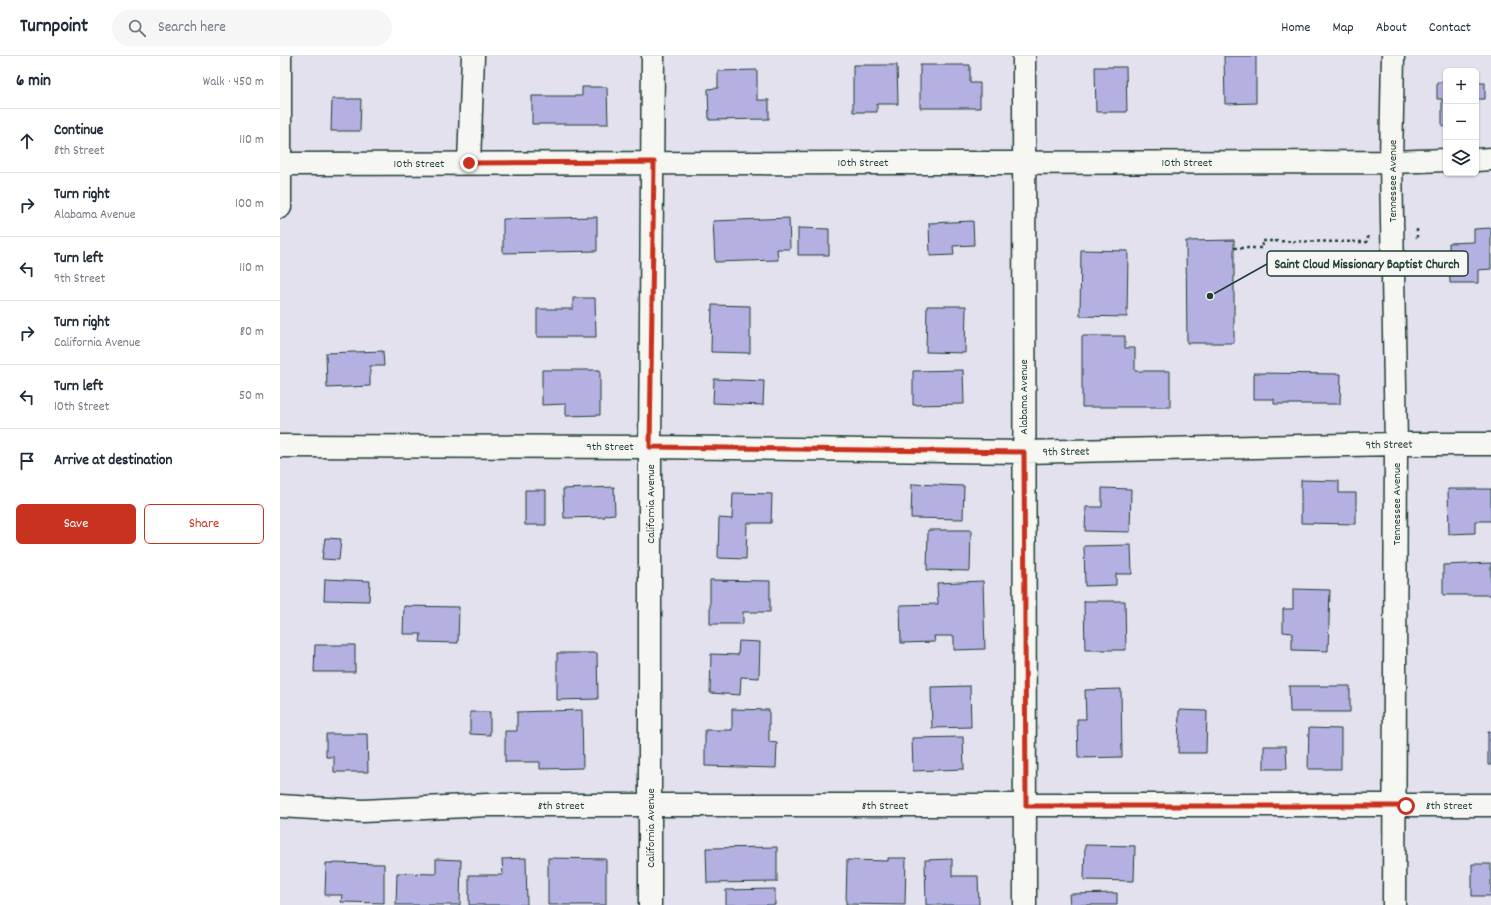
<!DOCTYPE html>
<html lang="en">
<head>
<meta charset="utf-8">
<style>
	:root { --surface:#fff; --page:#f6f6f7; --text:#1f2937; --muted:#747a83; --line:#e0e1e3; --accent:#c8321e }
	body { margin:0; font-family:Dekko,sans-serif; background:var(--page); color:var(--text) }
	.controls { position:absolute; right:12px; top:12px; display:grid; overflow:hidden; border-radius:6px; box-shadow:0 1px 3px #0004 }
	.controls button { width:36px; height:36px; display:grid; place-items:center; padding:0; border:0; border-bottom:1px solid var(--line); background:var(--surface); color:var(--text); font:20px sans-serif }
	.stop { position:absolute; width:12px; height:12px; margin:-9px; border:3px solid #c8321e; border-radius:50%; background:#fff }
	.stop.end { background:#c8321e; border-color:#fff; box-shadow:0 1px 4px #0008 }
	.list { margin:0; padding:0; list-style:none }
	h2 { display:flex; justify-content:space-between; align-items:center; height:52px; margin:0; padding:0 16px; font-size:17px }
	h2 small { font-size:13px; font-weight:400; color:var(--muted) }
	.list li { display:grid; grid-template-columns:26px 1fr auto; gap:12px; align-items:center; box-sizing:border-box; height:64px; padding:0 16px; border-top:1px solid var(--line) }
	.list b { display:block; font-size:15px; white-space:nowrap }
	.list p { margin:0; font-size:13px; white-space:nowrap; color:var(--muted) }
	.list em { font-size:13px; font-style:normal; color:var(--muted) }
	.actions { display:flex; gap:8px; padding:12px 16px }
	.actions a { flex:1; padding:9px 0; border:1px solid var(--accent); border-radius:6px; text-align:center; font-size:14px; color:var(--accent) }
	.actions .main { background:var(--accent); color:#fff }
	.icon { flex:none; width:22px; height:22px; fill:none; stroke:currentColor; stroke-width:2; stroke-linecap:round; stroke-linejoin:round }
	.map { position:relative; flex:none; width:1211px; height:849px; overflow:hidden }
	header { display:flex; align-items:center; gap:24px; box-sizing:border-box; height:56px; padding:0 20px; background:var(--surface); border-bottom:1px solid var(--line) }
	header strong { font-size:19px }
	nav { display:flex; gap:22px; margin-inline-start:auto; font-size:14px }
	.search { width:280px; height:36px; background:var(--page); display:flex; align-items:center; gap:10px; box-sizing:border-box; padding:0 14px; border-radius:22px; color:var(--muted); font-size:15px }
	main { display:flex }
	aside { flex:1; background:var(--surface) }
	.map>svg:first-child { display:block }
</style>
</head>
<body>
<header>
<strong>Turnpoint</strong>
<div class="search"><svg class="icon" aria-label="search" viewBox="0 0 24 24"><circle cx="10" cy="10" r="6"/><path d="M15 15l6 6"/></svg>Search here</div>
<nav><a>Home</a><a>Map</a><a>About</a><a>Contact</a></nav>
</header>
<main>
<aside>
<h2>6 min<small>Walk · 450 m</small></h2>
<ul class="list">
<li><svg class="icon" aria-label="ahead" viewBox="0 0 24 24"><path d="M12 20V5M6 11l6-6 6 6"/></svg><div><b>Continue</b><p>8th Street</p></div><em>110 m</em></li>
<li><svg class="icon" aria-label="right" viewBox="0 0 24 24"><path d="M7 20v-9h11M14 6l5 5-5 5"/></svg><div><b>Turn right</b><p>Alabama Avenue</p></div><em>100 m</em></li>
<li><svg class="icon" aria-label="left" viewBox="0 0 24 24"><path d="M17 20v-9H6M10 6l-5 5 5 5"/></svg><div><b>Turn left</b><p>9th Street</p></div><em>110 m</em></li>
<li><svg class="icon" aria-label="right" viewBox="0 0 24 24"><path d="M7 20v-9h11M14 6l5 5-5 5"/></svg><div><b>Turn right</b><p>California Avenue</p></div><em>80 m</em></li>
<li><svg class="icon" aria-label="left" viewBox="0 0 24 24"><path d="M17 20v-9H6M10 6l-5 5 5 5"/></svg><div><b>Turn left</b><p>10th Street</p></div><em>50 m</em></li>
<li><svg class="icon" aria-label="arrive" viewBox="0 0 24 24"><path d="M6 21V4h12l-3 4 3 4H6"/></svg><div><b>Arrive at destination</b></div></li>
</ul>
<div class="actions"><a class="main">Save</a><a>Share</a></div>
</aside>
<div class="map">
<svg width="1211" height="849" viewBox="0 0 1211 849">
	<rect width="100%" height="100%" fill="#e2e1ed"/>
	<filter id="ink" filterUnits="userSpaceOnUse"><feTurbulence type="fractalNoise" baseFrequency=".025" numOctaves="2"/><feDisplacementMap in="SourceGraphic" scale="8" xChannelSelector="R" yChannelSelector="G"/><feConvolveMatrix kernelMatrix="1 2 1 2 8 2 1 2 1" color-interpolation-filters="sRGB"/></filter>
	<g filter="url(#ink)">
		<path fill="#b4b1e2" stroke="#1f3d34" d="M944,0H976V47L945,48Z
			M573,9H617L618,48H597V56H573Z
			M640,9H690V27H700V52H640Z
			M815,11H846L847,56H816Z
			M477,14V44H489V63L429,64L428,33L438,32V15Z
			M1157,26H1166V70H1162V43H1157Z
			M1196,27H1205V43H1196Z
			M302,31H327L328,68H252V40H302Z
			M52,43H81L80,75H51Z
			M317,161V195L223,197V163Z
			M509,162L510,193H497L498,204L435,206L433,165Z
			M693,165L694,189L673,190L674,199L650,200L649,167Z
			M518,172L549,173V199H518Z
			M1211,172V213L1198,214V227H1170L1169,187L1194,186V173Z
			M954,184V287H907L906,185Z
			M801,194L848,195L847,261L800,260Z
			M293,242H315L316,281H257V253H293Z
			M432,249L470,250V297L431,296Z
			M647,250H686L685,297L646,296Z
			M802,280H845V292H855V315H890V351H802Z
			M103,295L104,310H90V330L47,332L46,297Z
			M262,314H320V359L286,360V348L262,349Z
			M683,314L684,348L633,349V315Z
			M974,317L1061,318L1060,348H994V343H974Z
			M434,323L484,325L483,349L433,347Z
			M1021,424L1059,425V437H1076V468L1021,467Z
			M632,428L684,430L683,463L631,462Z
			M334,431L335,458L325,459V461L284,462L283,433Z
			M822,432L851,433L850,476L805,475L806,451H822Z
			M1168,433H1211V465H1195V477L1169,478Z
			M245,434H266V469H245Z
			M453,437L492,438L491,467H467L466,503L438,502L439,462L452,463Z
			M648,474H691L690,515L647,514Z
			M45,482L61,483L59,504L42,503Z
			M851,489L852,518H836V529L805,530L804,490Z
			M1211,507V539H1163V509Z
			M45,523L90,525L89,545L44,544Z
			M430,524L490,525V556H463V568H430Z
			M703,525L705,593L674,594V580H654L655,586L621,587L620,549L658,548L657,527Z
			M1013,533L1050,534L1048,595L1012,594V577L1003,576V553H1013Z
			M804,545H845L846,594H805Z
			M124,550L179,551L178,587L140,586L141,578H123Z
			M459,585L480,586L479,622L461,621L460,639L430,637L431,598L458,599Z
			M35,589H75V616H34Z
			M277,597H317L318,643L277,644Z
			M690,630L691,671L652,672L651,631Z
			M1009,630H1070V656H1010Z
			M841,633L842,701L798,702L797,663H806L805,634Z
			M452,653L489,654V686L497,687L496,712L425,710V674H452Z
			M302,654L303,712L260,713V706H225V675H237V656Z
			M899,654L927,655L926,697H898Z
			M190,656H210V679L190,678Z
			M1029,672L1061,673V713H1028Z
			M1208,676H1211V709H1208Z
			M46,678H87L88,716H54V701H46Z
			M683,681L684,713L633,715L632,682Z
			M984,690H1006L1007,713H984Z
			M805,789L855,790L854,825L804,824Z
			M497,791V826L427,827L426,792Z
			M246,802L247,849H189V819H223L222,803Z
			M268,802L326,803V849H268Z
			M608,802H626L625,849L566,848L567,804L608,805Z
			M156,803L181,804L180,849H116L117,817L156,818Z
			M672,803V820H698L699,849H646L645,804Z
			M46,807L104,808V847L61,846L62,839H45Z
			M1192,808H1211V840H1192Z
			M495,833V849H446V834Z
			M837,837V849H790L789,838Z"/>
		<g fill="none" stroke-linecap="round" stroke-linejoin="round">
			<g stroke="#1f3d34" stroke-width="25">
				<path id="minor" d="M744,0L745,849
					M1113,0L1111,106L1116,388L1114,849
					M1196,104L1211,103
					M189,107L193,0
					M0,108L1111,106L1166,104
					M0,151V0
					M0,390L370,391L744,396L1116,388H1211
					M0,750L83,755L207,749H1211
					M370,849V391L373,0"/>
			</g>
			<path stroke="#1f3d34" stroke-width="2.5" stroke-dasharray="3 3" stroke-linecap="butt" d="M1137,173V184
				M954,192H982V185L1088,186V179"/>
			<use href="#minor" stroke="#f6f6f2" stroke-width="22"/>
		</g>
	</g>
	<g fill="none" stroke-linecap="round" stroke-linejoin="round" filter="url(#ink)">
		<path stroke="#c8321e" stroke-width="5" d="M189,107L374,106L370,391L744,396L746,750H1126"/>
	</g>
	<g text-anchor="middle" stroke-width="3" stroke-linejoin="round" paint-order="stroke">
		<g font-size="12" fill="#1f3d34" stroke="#f6f6f2">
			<text x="583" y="110">10th Street</text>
			<text x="907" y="110">10th Street</text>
			<text x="139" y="111">10th Street</text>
			<text transform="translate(1112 125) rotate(-90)" y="4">Tennessee Avenue</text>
			<text transform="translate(743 341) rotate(-90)" y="4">Alabama Avenue</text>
			<text transform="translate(1109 388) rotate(-1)" y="4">9th Street</text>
			<text x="330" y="394">9th Street</text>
			<text transform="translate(786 395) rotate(-1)" y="4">9th Street</text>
			<text transform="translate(370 448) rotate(-90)" y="4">California Avenue</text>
			<text transform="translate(1116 448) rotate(-90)" y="4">Tennessee Avenue</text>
			<text x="281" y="753">8th Street</text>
			<text x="605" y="753">8th Street</text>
			<text x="1169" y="753">8th Street</text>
			<text transform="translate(370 772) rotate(-90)" y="4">California Avenue</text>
		</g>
	</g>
	<path fill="none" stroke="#1f3d34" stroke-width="1.5" d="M930 240L987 208"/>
	<circle fill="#1f3d34" stroke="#f6f6f2" stroke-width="1.5" cx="930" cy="240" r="4"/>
	<rect fill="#f6f6f2" stroke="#1f3d34" stroke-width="1.5" x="987" y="195" width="201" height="25" rx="4"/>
	<g font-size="13" text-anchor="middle" font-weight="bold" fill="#1f3d34">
		<text x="1087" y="212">Saint Cloud Missionary Baptist Church</text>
	</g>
</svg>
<div class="controls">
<button>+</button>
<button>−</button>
<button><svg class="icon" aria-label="layers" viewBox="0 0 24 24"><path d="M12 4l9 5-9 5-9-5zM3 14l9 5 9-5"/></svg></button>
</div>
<div class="stop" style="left:1126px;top:750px"></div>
<div class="stop end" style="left:189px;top:107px"></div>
</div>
</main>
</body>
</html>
